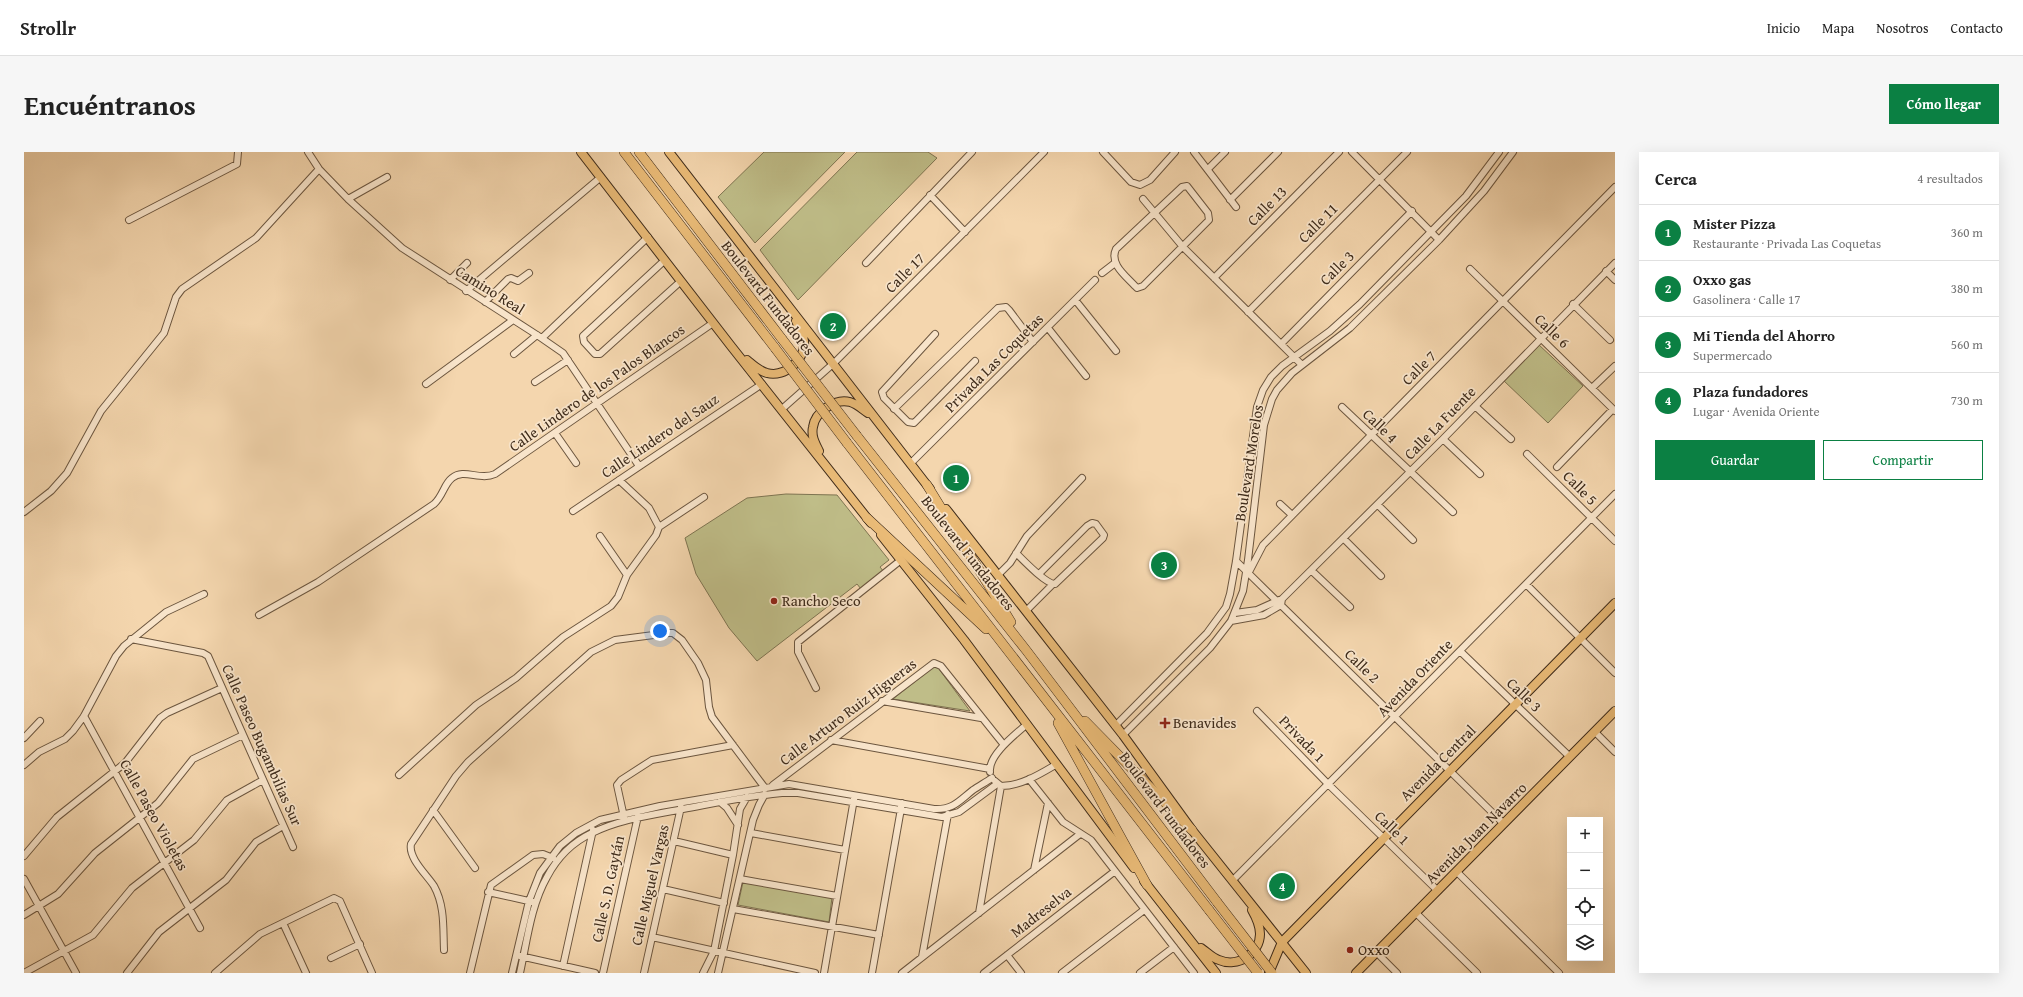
<!DOCTYPE html>
<html lang="es">
<head>
<meta charset="utf-8">
<style>
	:root { --surface:#fff; --page:#f6f6f6; --text:#222; --muted:#767676; --line:#e0e0e0; --accent:#0b8043 }
	body { margin:0; font-family:"Gentium Book Plus",serif; background:var(--page); color:var(--text) }
	.controls { position:absolute; right:12px; bottom:12px; display:grid; overflow:hidden; border-radius:0px; box-shadow:0 4px 16px #0002 }
	.controls button { width:36px; height:36px; display:grid; place-items:center; padding:0; border:0; border-bottom:1px solid var(--line); background:var(--surface); color:var(--text); font:20px sans-serif }
	.you { position:absolute; left:636px; top:479px; width:14px; height:14px; margin:-10px; border:3px solid #fff; border-radius:50%; background:#1a73e8; box-shadow:0 0 0 6px #1a73e833 }
	.badge { display:grid; place-items:center; width:26px; height:26px; border-radius:50%; background:var(--accent); color:#fff; font-size:13px; font-weight:700 }
	.pin { position:absolute; translate:-50% -50%; border:2px solid #fff; box-shadow:0 1px 4px #0006 }
	.list { margin:0; padding:0; list-style:none }
	h2 { display:flex; justify-content:space-between; align-items:center; height:52px; margin:0; padding:0 16px; font-size:17px }
	h2 small { font-size:13px; font-weight:400; color:var(--muted) }
	.list li { display:grid; grid-template-columns:26px 1fr auto; gap:12px; align-items:center; box-sizing:border-box; height:56px; padding:0 16px; border-top:1px solid var(--line) }
	.list b { display:block; font-size:15px; white-space:nowrap }
	.list p { margin:0; font-size:13px; white-space:nowrap; color:var(--muted) }
	.list em { font-size:13px; font-style:normal; color:var(--muted) }
	.actions { display:flex; gap:8px; padding:12px 16px }
	.actions a { flex:1; padding:9px 0; border:1px solid var(--accent); border-radius:0px; text-align:center; font-size:14px; color:var(--accent) }
	.actions .main { background:var(--accent); color:#fff }
	.icon { flex:none; width:22px; height:22px; fill:none; stroke:currentColor; stroke-width:2; stroke-linecap:round; stroke-linejoin:round }
	.map { position:relative; flex:none; width:1591px; height:821px; overflow:hidden; border-radius:0px }
	header { display:flex; align-items:center; gap:24px; box-sizing:border-box; height:56px; padding:0 20px; background:var(--surface); border-bottom:1px solid var(--line) }
	header strong { font-size:19px }
	nav { display:flex; gap:22px; margin-inline-start:auto; font-size:14px }
	.intro { display:flex; align-items:center; justify-content:space-between; box-sizing:border-box; height:96px; padding:0 24px }
	h1 { margin:0; font-size:28px }
	.button { padding:10px 18px; border-radius:0px; background:var(--accent); color:#fff; font-size:14px; font-weight:700 }
	main { display:flex; gap:24px; padding:0 24px }
	aside { flex:1; background:var(--surface); border-radius:0px; box-shadow:0 4px 16px #0002 }
	.map>svg:first-child { display:block }
</style>
</head>
<body>
<header>
<strong>Strollr</strong>
<nav><a>Inicio</a><a>Mapa</a><a>Nosotros</a><a>Contacto</a></nav>
</header>
<div class="intro"><h1>Encuéntranos</h1><a class="button">Cómo llegar</a></div>
<main>
<div class="map">
<svg width="1591" height="821" viewBox="0 0 1591 821">
	<rect width="100%" height="100%" fill="#f4d6ae"/>
	<filter id="stains"><feTurbulence type="fractalNoise" baseFrequency=".005" numOctaves="4"/><feColorMatrix values="0 0 0 0 .2 0 0 0 0 .09 0 0 0 0 .02 0 0 0 .5 -.17"/></filter>
	<radialGradient id="worn" r=".72"><stop offset=".6" stop-color="#630" stop-opacity="0"/><stop offset="1" stop-color="#630" stop-opacity=".3"/></radialGradient>
	<path fill="#bfbd88" stroke="#7e7451" d="M740,0H821L731,91L694,45Z
		M833,0H904L913,6L774,148L736,98Z
		M1514,192L1559,234L1524,271L1479,228Z
		M762,342L813,343L865,408L856,415L860,420L837,437L833,432L733,509L705,476L672,422L661,386L723,346Z
		M912,513L946,559L869,547Z
		M719,730L808,745L805,770L714,753Z"/>
	<g fill="none" stroke-linecap="round" stroke-linejoin="round">
		<g stroke="#6c563f" stroke-width="8">
			<path id="minor" d="M284,0L295,17L324,47L378,96L513,183L539,201L615,314
				M1079,0L1107,30L1116,33L1126,28L1151,0
				M1170,0L1212,55
				M1328,0L1415,88
				M1184,17L1201,0
				M1163,34L1184,61L1185,68L1119,134L1113,136L1111,134C1102,124 1085,112 1092,97L1158,35Z
				M906,43L941,80
				M324,47L363,25
				M1119,47L1159,95L1278,213
				M1206,48L1254,0
				M105,68L213,12L214,0
				M641,108L559,184L560,190L571,202H576L657,129
				M842,111L948,0
				M1446,117L1591,259
				M1582,119L1591,128
				M1078,121L1091,111
				M1190,126L1315,0
				M426,128L443,111
				M442,139L577,25
				M1052,149L1092,199
				M461,150L484,127L487,126L494,129L505,121
				M1549,152L1586,188
				M1224,160L1383,0
				M1024,176L1062,224
				M911,182L858,240L860,246L884,270L890,271L893,268L951,209
				M518,186L624,85
				M1257,192L1388,59
				M490,202L513,183
				M511,230L544,208
				M402,232L489,168
				M1568,236L1591,214
				M1451,254L1487,287
				M1318,255L1429,360
				M758,257L810,211L1020,0
				M870,257L974,156L982,155L985,158L1009,190
				M531,281L552,311
				M1419,287L1456,322
				M1503,302L1591,389
				M886,312L1071,128
				M1533,315L1589,257
				M1256,352L1268,363
				M1354,353L1389,388
				M549,359L738,232
				M0,360L27,339L43,321L77,259L140,181L152,145L158,137L232,86L295,17
				M635,375L680,345
				M576,384L603,423
				M1320,387L1357,424
				M992,401C1000,409 1022,432 1031,432L1079,386L1080,383L1072,372L1068,371L1063,374L1015,422
				M1212,409L1480,672
				M1288,419L1326,455
				M1225,420L1239,393L1591,35
				M974,423L986,411L1003,384L1058,326
				M1502,432L1591,521
				M1002,459L1029,432
				M1211,461L1233,458L1255,448
				M235,463L294,430L410,352C419,344 420,332 428,326C440,316 456,329 471,322L689,171
				M1207,469L1240,463L1257,453L1258,447L1419,287L1591,111
				M107,487L179,501L184,504L269,695
				M1436,499L1546,605
				M792,536L774,500V490L877,408
				M858,549L957,566
				M1233,559L1305,633L1414,739
				M60,564L176,776
				M1091,574L1183,481L1202,455L1206,442L1212,409L1233,255L1239,238L1247,225L1258,214L1306,179L1336,152L1442,44L1475,0
				M1571,580L1591,600
				M1099,583L1186,496L1207,469L1219,439L1224,408L1240,273L1248,247L1253,238L1268,221L1326,176L1415,88L1460,39L1489,0
				M0,586L16,569
				M807,588L966,617
				M0,613L15,600L41,587L49,579L60,564L92,504L100,494L142,460L180,442
				M966,620C964,603 992,582 1003,572
				M375,623L452,553L492,526L539,485L587,454L594,445L603,423L632,383L635,375L625,356L595,328
				M1005,627L1039,670L1067,688L1170,821
				M971,629L977,634C997,634 1016,622 1033,612
				M749,633L910,511L917,514L980,593
				M696,650L703,656L714,673
				M409,658L451,716
				M600,665L593,633L597,628L628,608L709,593
				M727,681L821,698
				M650,689L709,703
				M0,704L33,665L101,611L136,566L143,561L198,536
				M1010,718L1024,651
				M1433,720L1535,821
				M0,727L52,821
				M716,727L813,744
				M1209,728L1591,342
				M639,737L700,751
				M464,740L509,750
				M709,757L855,783
				M955,761L977,634
				M1392,761L1453,821
				M0,763L34,742L71,701L134,651L169,607L219,583
				M259,771L282,821
				M628,785L791,821
				M420,798C419,776 421,754 410,734C403,723 384,706 387,692L432,624L444,610L567,500L591,488L645,481H649L658,488L674,511L682,528L685,555L688,565L741,636
				M1353,801L1373,821
				M983,803L997,821
				M496,804L571,821
				M898,805L924,662
				M307,806L336,792
				M539,814L569,678
				M0,821L69,783L108,736L170,688L203,648L239,628
				M103,821L135,780L202,728L232,690L259,674
				M191,821L236,782L310,746L316,749L348,821
				M446,821L467,733L509,703L519,702L529,706
				M488,821L505,749L516,721L536,694L552,681L576,668L636,654L765,632L910,657C929,658 935,649 949,638C955,634 962,630 968,626
				M496,821C503,789 507,753 523,725C533,706 549,690 568,681C596,667 629,663 659,657C692,651 725,644 758,641H774L918,665L935,660L973,632
				M579,821L614,664
				M620,821L657,655
				M679,821L690,799L709,703L716,657L723,645
				M694,821L729,668L735,653L741,642
				M800,821L830,647
				M848,821L878,651
				M878,821L1056,682
				M960,821L1091,719
				M1038,821L1120,758
				M1116,821L1150,795"/>
		</g>
		<g stroke="#3e2b1a" stroke-width="10">
			<path id="major" d="M557,0L707,194L847,371
				M645,0L906,337
				M723,208C729,213 735,219 743,221C761,226 782,207 780,189C779,182 775,175 772,169
				M795,299C791,291 787,284 789,275C791,260 811,246 826,250C833,252 838,257 844,261
				M922,357L1099,583L1168,678L1282,821
				M857,383L940,488L1110,716
				M1120,729L1192,821
				M1177,796C1183,800 1188,806 1195,808C1213,816 1236,802 1236,782C1236,773 1232,765 1228,758
				M1245,821L1258,790L1591,451
				M1332,821L1591,559"/>
		</g>
		<g stroke="#3e2b1a" stroke-width="10">
			<path id="highway" d="M600,0L751,196
				M615,0L758,187
				M833,284L1002,498L1193,750
				M823,291L1185,758
				M903,333L987,470
				M843,366L962,477
				M1061,569L1168,678
				M1034,571L1123,733"/>
		</g>
		<use href="#minor" stroke="#f8e4ca" stroke-width="6"/>
		<use href="#major" stroke="#eabb77" stroke-width="8"/>
		<use href="#highway" stroke="#eabb77" stroke-width="9"/>
		<g stroke="#3e2b1a" stroke-width="10" stroke-linecap="butt">
			<path id="highway-bridge" d="M758,187L833,284
				M751,196L823,291
				M1193,750L1248,821
				M1185,758L1234,821"/>
		</g>
		<use href="#highway-bridge" stroke="#eabb77" stroke-width="9"/>
	</g>
	<g fill="#8f2418" stroke="#f8e4ca" stroke-width="1.5">
		<circle cx="750" cy="449" r="4"/>
		<path d="M1139 565h4v4h4v4h-4v4h-4v-4h-4v-4h4z"/>
		<circle cx="1326" cy="798" r="4"/>
	</g>
	<g text-anchor="middle" stroke-width="3.5" stroke-linejoin="round" paint-order="stroke">
		<g font-size="15" fill="#3e2b1a" stroke="#f8e4ca">
			<text transform="translate(1243 54) rotate(-45)" y="5">Calle 13</text>
			<text transform="translate(1294 71) rotate(-45)" y="5">Calle 11</text>
			<text transform="translate(1313 116) rotate(-45)" y="5">Calle 3</text>
			<text transform="translate(881 121) rotate(-45)" y="5">Calle 17</text>
			<text transform="translate(466 138) rotate(32)" y="5">Camino Real</text>
			<text transform="translate(744 146) rotate(52)" y="5">Boulevard Fundadores</text>
			<text transform="translate(1528 179) rotate(44)" y="5">Calle 6</text>
			<text transform="translate(970 211) rotate(-45)" y="5">Privada Las Coquetas</text>
			<text transform="translate(1395 216) rotate(-45)" y="5">Calle 7</text>
			<text transform="translate(573 236) rotate(-35)" y="5">Calle Lindero de los Palos Blancos</text>
			<text transform="translate(1416 271) rotate(-46)" y="5">Calle La Fuente</text>
			<text transform="translate(1356 274) rotate(44)" y="5">Calle 4</text>
			<text transform="translate(636 284) rotate(-34)" y="5">Calle Lindero del Sauz</text>
			<text transform="translate(1225 311) rotate(-81)" y="5">Boulevard Morelos</text>
			<text transform="translate(1556 336) rotate(45)" y="5">Calle 5</text>
			<text transform="translate(944 401) rotate(52)" y="5">Boulevard Fundadores</text>
			<text transform="translate(1338 514) rotate(44)" y="5">Calle 2</text>
			<text transform="translate(1391 526) rotate(-46)" y="5">Avenida Oriente</text>
			<text transform="translate(1500 543) rotate(44)" y="5">Calle 3</text>
			<text transform="translate(824 560) rotate(-37)" y="5">Calle Arturo Ruiz Higueras</text>
			<text transform="translate(1278 587) rotate(46)" y="5">Privada 1</text>
			<text transform="translate(238 593) rotate(66)" y="5">Calle Paseo Bugambilias Sur</text>
			<text transform="translate(1414 611) rotate(-45)" y="5">Avenida Central</text>
			<text transform="translate(1141 658) rotate(53)" y="5">Boulevard Fundadores</text>
			<text transform="translate(130 663) rotate(61)" y="5">Calle Paseo Violetas</text>
			<text transform="translate(1368 676) rotate(44)" y="5">Calle 1</text>
			<text transform="translate(1452 681) rotate(-45)" y="5">Avenida Juan Navarro</text>
			<text transform="translate(626 733) rotate(-77)" y="5">Calle Miguel Vargas</text>
			<text transform="translate(584 737) rotate(-78)" y="5">Calle S. D. Gaytán</text>
			<text transform="translate(1017 760) rotate(-38)" y="5">Madreselva</text>
		</g>
		<g font-size="15" fill="#3e2b1a" stroke="#f8e4ca" text-anchor="start">
			<text x="758" y="454">Rancho Seco</text>
			<text x="1149" y="576">Benavides</text>
			<text x="1334" y="803">Oxxo</text>
		</g>
	</g>
	<rect width="100%" height="100%" filter="url(#stains)"/>
	<rect width="100%" height="100%" fill="url(#worn)"/>
</svg>
<div class="controls">
<button>+</button>
<button>−</button>
<button><svg class="icon" aria-label="locate" viewBox="0 0 24 24"><circle cx="12" cy="12" r="6"/><path d="M12 2v4M12 18v4M2 12h4M18 12h4"/></svg></button>
<button><svg class="icon" aria-label="layers" viewBox="0 0 24 24"><path d="M12 4l9 5-9 5-9-5zM3 14l9 5 9-5"/></svg></button>
</div>
<div class="you"></div>
<div class="pin badge" style="left:932px;top:326px">1</div>
<div class="pin badge" style="left:809px;top:174px">2</div>
<div class="pin badge" style="left:1140px;top:413px">3</div>
<div class="pin badge" style="left:1258px;top:734px">4</div>
</div>
<aside>
<h2>Cerca<small>4 resultados</small></h2>
<ul class="list">
<li><span class="badge">1</span><div><b>Mister Pizza</b><p>Restaurante · Privada Las Coquetas</p></div><em>360 m</em></li>
<li><span class="badge">2</span><div><b>Oxxo gas</b><p>Gasolinera · Calle 17</p></div><em>380 m</em></li>
<li><span class="badge">3</span><div><b>Mi Tienda del Ahorro</b><p>Supermercado</p></div><em>560 m</em></li>
<li><span class="badge">4</span><div><b>Plaza fundadores</b><p>Lugar · Avenida Oriente</p></div><em>730 m</em></li>
</ul>
<div class="actions"><a class="main">Guardar</a><a>Compartir</a></div>
</aside>
</main>
</body>
</html>
